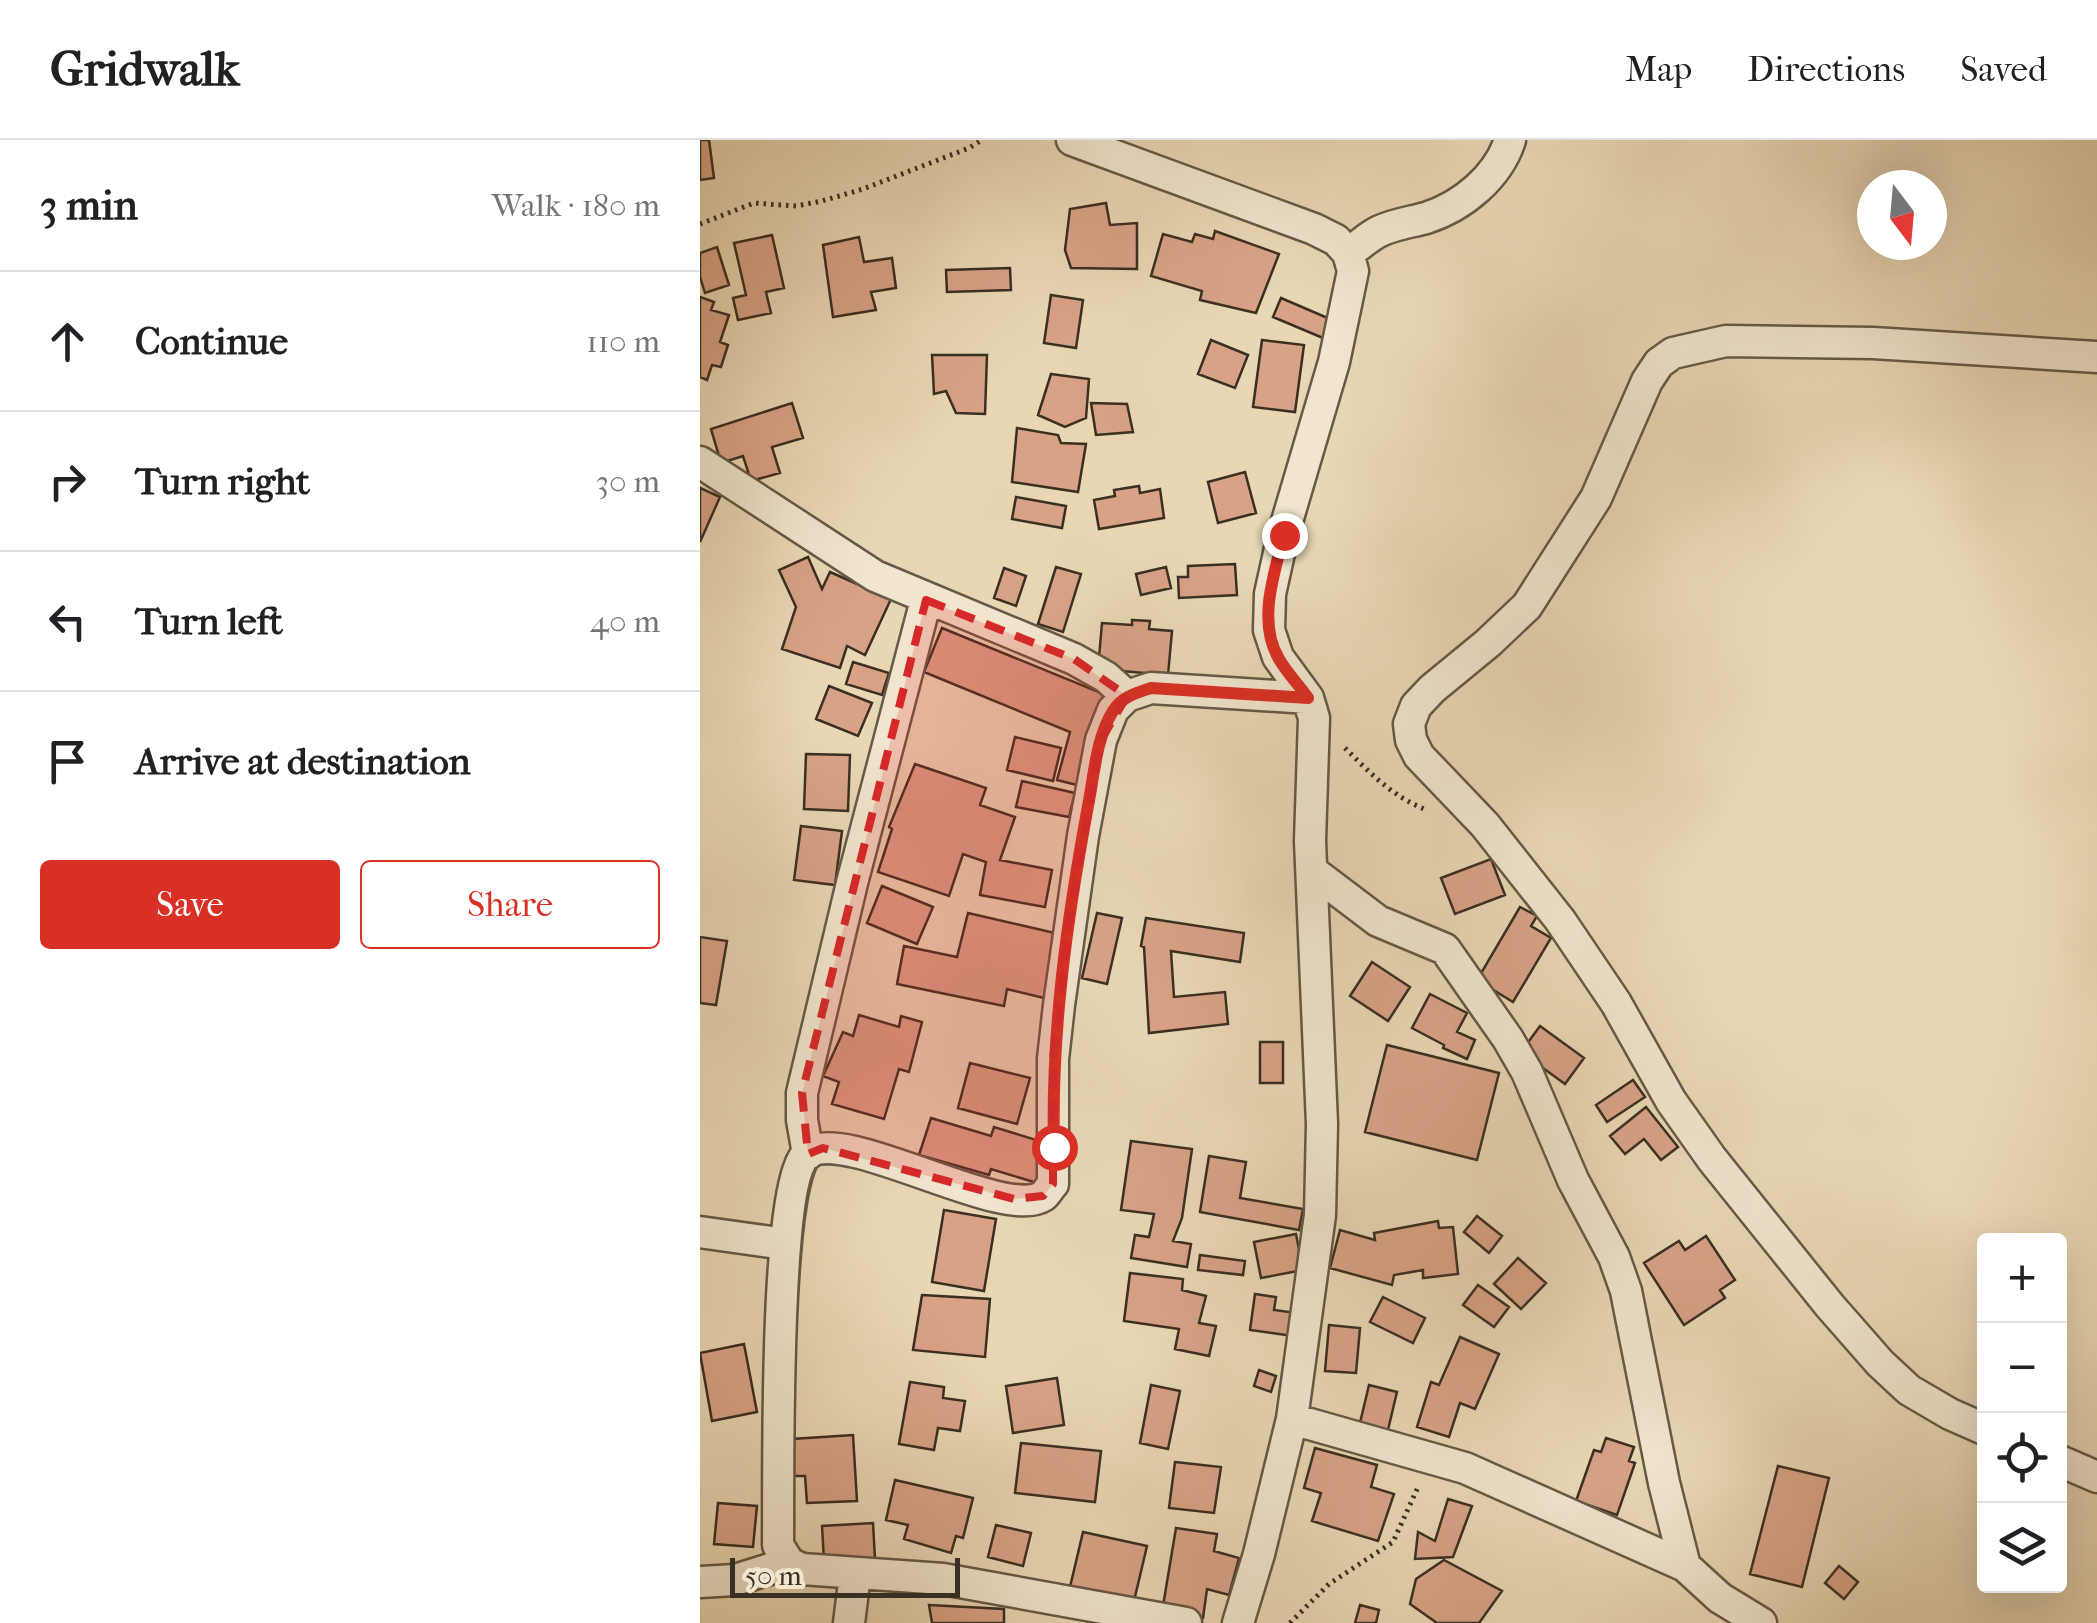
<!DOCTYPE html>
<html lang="en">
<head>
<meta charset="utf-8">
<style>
	:root { --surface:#fff; --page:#f2f2f2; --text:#202124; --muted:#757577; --line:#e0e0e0; --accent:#d93025 }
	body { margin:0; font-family:"IM FELL French Canon",serif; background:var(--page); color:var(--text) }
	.controls { position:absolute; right:30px; bottom:30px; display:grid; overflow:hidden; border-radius:10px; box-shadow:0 10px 40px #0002 }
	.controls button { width:90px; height:90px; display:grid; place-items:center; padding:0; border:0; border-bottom:2px solid var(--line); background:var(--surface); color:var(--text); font:50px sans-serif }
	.compass { position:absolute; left:1157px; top:30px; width:90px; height:90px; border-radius:50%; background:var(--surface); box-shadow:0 10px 40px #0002; rotate:164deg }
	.scale { position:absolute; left:30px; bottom:25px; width:230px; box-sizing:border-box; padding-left:10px; border:5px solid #392f23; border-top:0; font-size:28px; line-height:35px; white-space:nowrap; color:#392f23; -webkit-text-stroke:8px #f1e5ce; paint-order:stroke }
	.stop { position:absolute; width:30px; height:30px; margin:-22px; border:8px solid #d93025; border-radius:50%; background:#fff }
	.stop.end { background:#d93025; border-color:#fff; box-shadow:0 2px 10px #0008 }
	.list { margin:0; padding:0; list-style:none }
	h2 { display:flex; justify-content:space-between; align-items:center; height:130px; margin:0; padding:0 40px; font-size:42px }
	h2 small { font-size:32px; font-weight:400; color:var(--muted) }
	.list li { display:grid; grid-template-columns:65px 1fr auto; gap:30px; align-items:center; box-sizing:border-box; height:140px; padding:0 40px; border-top:2px solid var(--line) }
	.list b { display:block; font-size:38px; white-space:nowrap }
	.list em { font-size:32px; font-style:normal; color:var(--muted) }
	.actions { display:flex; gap:20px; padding:30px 40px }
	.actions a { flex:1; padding:22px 0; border:2px solid var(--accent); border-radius:10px; text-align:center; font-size:35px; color:var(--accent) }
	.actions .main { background:var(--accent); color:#fff }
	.icon { flex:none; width:55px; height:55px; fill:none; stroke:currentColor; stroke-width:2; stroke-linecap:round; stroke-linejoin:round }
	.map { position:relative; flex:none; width:1397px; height:1483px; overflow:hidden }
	header { display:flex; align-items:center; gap:60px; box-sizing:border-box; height:140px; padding:0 50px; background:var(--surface); border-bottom:2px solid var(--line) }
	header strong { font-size:48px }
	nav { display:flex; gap:55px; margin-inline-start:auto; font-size:35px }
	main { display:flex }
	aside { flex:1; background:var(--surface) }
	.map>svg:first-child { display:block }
</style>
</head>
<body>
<header>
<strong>Gridwalk</strong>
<nav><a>Map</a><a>Directions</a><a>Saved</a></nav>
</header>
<main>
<aside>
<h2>3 min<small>Walk · 180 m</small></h2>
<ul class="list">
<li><svg class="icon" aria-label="ahead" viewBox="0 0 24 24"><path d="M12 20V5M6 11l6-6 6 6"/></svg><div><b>Continue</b></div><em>110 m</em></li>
<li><svg class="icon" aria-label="right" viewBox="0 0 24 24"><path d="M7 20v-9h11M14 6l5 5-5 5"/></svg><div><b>Turn right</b></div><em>30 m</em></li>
<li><svg class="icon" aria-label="left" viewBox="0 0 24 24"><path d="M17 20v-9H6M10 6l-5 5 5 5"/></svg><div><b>Turn left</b></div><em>40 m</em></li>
<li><svg class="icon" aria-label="arrive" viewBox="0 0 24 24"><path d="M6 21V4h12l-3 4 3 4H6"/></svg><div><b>Arrive at destination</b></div></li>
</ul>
<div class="actions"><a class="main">Save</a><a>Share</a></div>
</aside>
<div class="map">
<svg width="1397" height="1483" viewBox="0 0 1397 1483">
	<rect width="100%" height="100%" fill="#e9d7b4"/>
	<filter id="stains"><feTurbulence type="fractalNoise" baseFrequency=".002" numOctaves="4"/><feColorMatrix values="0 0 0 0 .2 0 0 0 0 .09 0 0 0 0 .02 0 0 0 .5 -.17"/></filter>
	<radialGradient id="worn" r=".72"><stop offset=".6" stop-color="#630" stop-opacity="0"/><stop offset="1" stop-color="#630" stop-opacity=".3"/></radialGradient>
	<path fill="#d9a287" stroke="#392f23" stroke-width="2.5" d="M0,0H9L14,38L0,40Z
		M406,63L410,85L437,83V129L371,128L365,110L370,69Z
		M515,91L579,114L556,173L500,160L502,151L451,136L463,94L492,102L495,94L513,99Z
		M72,95L84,148L66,152L71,173L38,180L33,158L46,155L34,103Z
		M159,97L164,122L192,118L196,148L171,152L176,170L133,177L123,105Z
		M17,107L29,145L5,153L0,137V113Z
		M310,128L311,150L247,152L246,130Z
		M351,155L383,160L376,208L344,203Z
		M0,157L14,162L11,170L29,175L20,202L28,205L21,227L12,225L7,240L0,237Z
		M581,158L630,179L623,198L573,177Z
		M511,200L548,215L535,248L498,234Z
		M562,200L604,205L595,272L553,267Z
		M232,215H287L285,274L256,273L246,251L234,254Z
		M351,234L389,239L386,278L365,287L338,275Z
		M92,263L103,298L72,307L80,333L51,341L43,316L21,323L11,289Z
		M391,263L427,264L433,292L396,295Z
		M317,288L358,295L361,303L386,304L378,352L312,342Z
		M545,332L556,373L518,383L508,342Z
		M439,346L440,353L460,349L464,378L399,389L394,360L415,356L414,350Z
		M0,348L20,357L0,402Z
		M316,357L366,366L362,388L312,379Z
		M108,417L122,449L130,432L191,459L165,515L147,506L140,528L82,509L96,467L79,430Z
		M535,424L537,455L479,458L478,437H488V426Z
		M356,427L381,434L363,492L338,484Z
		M466,427L471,448L441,455L436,434Z
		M304,428L326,436L316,466L294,458Z
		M432,480L450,481L449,489L472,491L468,535L398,529L402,483L432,485Z
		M242,488L406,555L381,646L357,640L370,592L224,532Z
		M153,522L189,533L182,555L146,544Z
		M129,546L172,563L158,596L116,579Z
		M315,597L361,608L353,641L307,630Z
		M106,614L150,615L148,671L104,669Z
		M215,624L286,648L280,665L315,677L300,720L352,730L345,767L280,755L286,722L263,714L249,756L178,732L192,689L189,687Z
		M322,641L375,653L369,677L316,667Z
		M101,686L142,691L135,745L94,740Z
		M791,719L805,755L755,774L741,738Z
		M182,746L233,767L217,804L167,783Z
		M820,767L837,776L831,786L851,798L813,862L777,840Z
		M268,773L359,794L344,858L307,849L304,866L197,844L204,806L257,817Z
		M397,773L422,778L407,844L382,838Z
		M446,778L544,793L540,822L471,811L474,857L525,852L528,884L449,893L444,807L441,806Z
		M0,797L27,801L16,865L0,863Z
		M672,822L710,847L688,881L650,856Z
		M730,854L767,873L757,892L775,900L767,919L743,908L744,905L712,888Z
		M159,875L199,887L201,876L222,882L209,932L199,929L184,979L132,964L139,942L123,936L143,892L153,896Z
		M840,886L884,918L865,944L821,912Z
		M560,902H583V943H560Z
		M687,905L799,933L777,1020L665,992Z
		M270,923L330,938L317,984L258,968Z
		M933,940L945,957L907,982L896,965Z
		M946,967L978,1007L961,1020L944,999L925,1014L910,996Z
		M231,978L291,996L294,987L349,1004L337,1043L291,1029L289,1035L219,1015Z
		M431,1001L492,1009L482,1078L473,1101L491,1104L487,1127L431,1118L435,1095L449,1097L454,1074L421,1070Z
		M509,1016L546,1022L540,1058L603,1069L599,1090L500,1072Z
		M244,1070L296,1079L284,1151L232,1142Z
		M777,1076L802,1096L789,1113L764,1092Z
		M738,1081L739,1088L753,1087L758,1134L723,1138V1130L694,1135L692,1145L630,1128L640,1090L675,1100L674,1093Z
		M596,1094L603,1130L561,1138L554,1102Z
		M1006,1096L1035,1140L1020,1150L1025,1158L984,1185L944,1123L979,1101L985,1110Z
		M500,1115L545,1121L543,1135L498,1130Z
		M818,1118L846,1143L821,1169L794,1144Z
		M430,1133L483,1139L482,1150L506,1156L499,1183L516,1186L509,1216L475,1209L479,1189L424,1181Z
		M778,1145L809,1167L794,1187L763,1165Z
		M555,1154L576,1157L574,1170L604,1174L601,1197L550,1190Z
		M222,1155L290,1159L285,1217L213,1210Z
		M683,1157L725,1178L713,1203L670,1182Z
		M629,1185L660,1188L656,1233L625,1231Z
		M760,1197L799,1214L775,1269L760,1263L749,1297L717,1287L731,1242L739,1245Z
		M44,1204L57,1272L12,1281L0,1213Z
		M559,1230L576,1236L571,1252L554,1246Z
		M357,1238L364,1285L313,1293L306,1246Z
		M210,1242L244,1247L243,1258L265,1261L260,1291L238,1288L234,1310L199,1304Z
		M451,1245L480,1251L468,1309L440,1303Z
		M669,1245L697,1252L687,1294L659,1287Z
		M153,1295L157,1361L107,1363L105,1336H94L92,1299Z
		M906,1298L934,1307L929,1321L935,1323L917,1375L876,1361L894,1310L901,1312Z
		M321,1303L401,1311L395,1362L315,1353Z
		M615,1308L677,1325L671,1347L694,1354L678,1401L612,1381L621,1353L604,1348Z
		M475,1322L521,1327L514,1373L469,1368Z
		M1078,1326L1129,1338L1102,1447L1050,1434Z
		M195,1340L273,1358L263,1398L256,1396L251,1413L204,1399L208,1385L186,1380Z
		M748,1359L772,1366L753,1417L715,1419L718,1392L735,1401Z
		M18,1363L57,1366L53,1407L14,1404Z
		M173,1383L175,1419L124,1421L122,1386Z
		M296,1385L331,1393L323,1426L288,1417Z
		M476,1388L517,1394L514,1411L539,1418L529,1455L507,1449L503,1478L462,1472Z
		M383,1392L447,1406L434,1461L370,1447Z
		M744,1420L802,1451L779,1483H737L710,1464L716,1439Z
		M1139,1426L1158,1442L1144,1459L1125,1443Z
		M229,1465L304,1469V1483H232Z
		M660,1465L679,1470L676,1483H655Z"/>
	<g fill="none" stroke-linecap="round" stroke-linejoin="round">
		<g stroke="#655947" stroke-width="35">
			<path id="street" d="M372,0L614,89L636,100L648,113L653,131L634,222L583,395L570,454L569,490L578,517L608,558L614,578L610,701L622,984L620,1075L592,1279L559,1414L538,1483
				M648,113C659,106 669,96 680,91C695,84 711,82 726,78C763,66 798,37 810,0
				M0,322L175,436L374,519L406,537L427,556
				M612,731L678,781L745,809L808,899L827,932L873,1040L914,1117L926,1151L964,1343L985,1426
				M108,1014L102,980V953L152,743L226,460
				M0,1092L85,1104
				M592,1279L765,1328L985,1426L1020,1458L1061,1483
				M1284,1289L1250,1274L1209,1250L1180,1223L1130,1166L1012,1019L971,961L916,863L860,780L785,685L719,616L711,600L709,584L716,566L732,549L788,503L827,466L896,358L947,241L959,223L973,213L1026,201L1173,203L1397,217
				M1360,1321L1397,1337
				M0,1442L35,1440L89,1423
				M149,1483L155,1435
				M486,1483L243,1439L102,1429L89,1423L78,1405C79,1349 73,1039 108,1013C146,986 304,1082 343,1056C347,1053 349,1048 353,1044V919L359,865L383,696L401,600L413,570L427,556L451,548L608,558"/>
		</g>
		<path stroke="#392f23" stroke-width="5" stroke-dasharray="2.5 5" stroke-linecap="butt" d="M0,84L54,63L96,66L122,61L163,49L269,8L282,0
			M645,608C669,632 694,658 727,670
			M590,1483L629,1444L693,1402L719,1345"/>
		<use href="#street" stroke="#f1e5ce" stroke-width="30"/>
	</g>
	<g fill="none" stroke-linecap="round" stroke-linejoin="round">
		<path stroke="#d93025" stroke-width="12" d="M354,1007C351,892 367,779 388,666C394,636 396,598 413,571C421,557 436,553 451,548L608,558C599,545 587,533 579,519C557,482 574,434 584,395"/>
	</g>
	<path fill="#d62828" fill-opacity="0.2" stroke="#d62828" stroke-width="8" stroke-dasharray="20 12" stroke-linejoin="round" d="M226,460L374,519L427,556L401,600L369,782L353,919V1044L343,1056L314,1059L123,1008L108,1014L102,953Z"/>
	<rect width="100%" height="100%" filter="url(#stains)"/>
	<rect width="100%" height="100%" fill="url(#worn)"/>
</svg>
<div class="controls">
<button>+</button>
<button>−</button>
<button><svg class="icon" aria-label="locate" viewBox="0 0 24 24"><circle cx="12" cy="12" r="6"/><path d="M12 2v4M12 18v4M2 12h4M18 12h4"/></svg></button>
<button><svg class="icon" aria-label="layers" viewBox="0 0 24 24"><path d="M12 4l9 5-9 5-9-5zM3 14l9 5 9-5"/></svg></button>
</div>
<svg class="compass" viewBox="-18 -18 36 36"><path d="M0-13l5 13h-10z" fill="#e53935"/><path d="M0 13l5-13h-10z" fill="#757577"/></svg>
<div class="scale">50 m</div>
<div class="stop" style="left:354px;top:1007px"></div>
<div class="stop end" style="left:584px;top:395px"></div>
</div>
</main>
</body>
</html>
